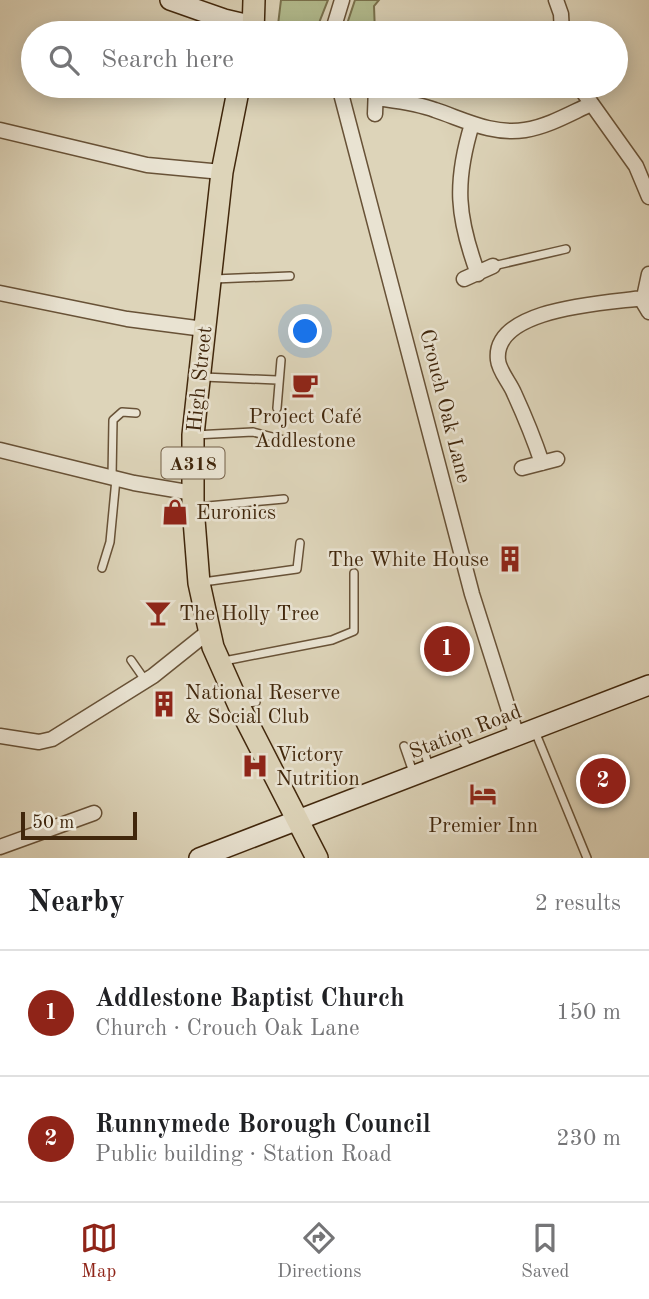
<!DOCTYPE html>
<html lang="en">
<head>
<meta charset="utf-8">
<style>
	:root { --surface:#fff; --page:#f2f2f2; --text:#202124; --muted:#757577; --line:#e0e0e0; --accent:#8f2418 }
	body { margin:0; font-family:"Old Standard TT",serif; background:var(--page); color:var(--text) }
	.scale { position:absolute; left:21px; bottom:18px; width:116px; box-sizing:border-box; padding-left:7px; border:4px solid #41270c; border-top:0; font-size:19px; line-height:24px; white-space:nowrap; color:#41270c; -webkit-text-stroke:5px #e9e3d2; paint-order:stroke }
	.you { position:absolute; left:306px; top:332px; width:24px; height:24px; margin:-18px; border:5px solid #fff; border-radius:50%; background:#1a73e8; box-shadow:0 0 0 10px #1a73e833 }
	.badge { display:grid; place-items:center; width:46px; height:46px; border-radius:50%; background:var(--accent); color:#fff; font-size:23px; font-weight:700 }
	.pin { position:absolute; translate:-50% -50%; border:4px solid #fff; box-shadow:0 2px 7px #0006 }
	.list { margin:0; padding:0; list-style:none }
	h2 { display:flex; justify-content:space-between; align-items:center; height:91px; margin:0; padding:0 28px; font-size:30px }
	h2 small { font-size:23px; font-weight:400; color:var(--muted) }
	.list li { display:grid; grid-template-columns:46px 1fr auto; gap:21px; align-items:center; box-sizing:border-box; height:126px; padding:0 28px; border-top:2px solid var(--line) }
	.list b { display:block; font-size:26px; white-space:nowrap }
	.list p { margin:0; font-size:23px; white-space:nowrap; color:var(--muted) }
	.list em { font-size:23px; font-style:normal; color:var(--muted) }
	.icon { flex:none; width:38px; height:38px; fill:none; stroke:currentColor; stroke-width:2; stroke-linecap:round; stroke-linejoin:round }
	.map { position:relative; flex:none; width:649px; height:858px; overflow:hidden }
	.search { position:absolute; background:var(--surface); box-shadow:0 4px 18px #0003; left:21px; right:21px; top:21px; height:77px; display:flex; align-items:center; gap:18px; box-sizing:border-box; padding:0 24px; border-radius:38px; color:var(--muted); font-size:26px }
	.sheet { height:343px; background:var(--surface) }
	nav { display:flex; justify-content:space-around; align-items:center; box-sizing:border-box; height:98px; border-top:2px solid var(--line); background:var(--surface); font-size:19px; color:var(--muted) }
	nav a { display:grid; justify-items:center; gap:4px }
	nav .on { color:var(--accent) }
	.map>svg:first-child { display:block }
</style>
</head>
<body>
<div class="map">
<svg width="649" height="858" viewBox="0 0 649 858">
	<rect width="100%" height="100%" fill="#ddd4b9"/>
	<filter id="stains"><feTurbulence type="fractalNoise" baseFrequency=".00286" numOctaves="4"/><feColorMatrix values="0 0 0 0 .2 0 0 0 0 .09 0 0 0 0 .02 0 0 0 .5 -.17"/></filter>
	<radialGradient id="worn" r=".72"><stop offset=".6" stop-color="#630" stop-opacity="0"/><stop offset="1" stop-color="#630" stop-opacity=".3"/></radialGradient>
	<path fill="#b3bc8e" stroke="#7a724d" stroke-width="2" d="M281,0H328L315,33H277Z
		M355,0H379L374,6L375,33H344Z"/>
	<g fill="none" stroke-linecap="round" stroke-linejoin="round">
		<g stroke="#685237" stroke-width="10">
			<path id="lane" d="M493,266L566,249
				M214,279L290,276
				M203,377L277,380
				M277,408L281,360
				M194,435L253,432L292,442
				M112,477L113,420L122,412L136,413
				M197,507L284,499
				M102,568L110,542L116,479
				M203,582L297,569L300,543
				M131,660L145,680
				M224,661L332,640L354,631V573
				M240,704L256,702
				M534,729L587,858
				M404,746L414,775
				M430,769L423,748L460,737L471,753"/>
		</g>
		<g stroke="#685237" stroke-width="17">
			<path id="street" d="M556,0L561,14L562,33
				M332,33L342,0
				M339,86L472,594L517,736
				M579,86L636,166L649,197
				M376,98C396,101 416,103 435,110C465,120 492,135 525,130C549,126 569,114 591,104
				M375,114L376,86
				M472,124C454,183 457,217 478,274
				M0,130L147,165L222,172
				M649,274L643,302L649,312
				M464,279L493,266
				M0,293L127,319L204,329
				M0,450L134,483L193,493
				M542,463C534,439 525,417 514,393C510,383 499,371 498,360C492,307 609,303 643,298
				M522,468L557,459
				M0,736L39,742L52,739L153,676L208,632
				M0,847L94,813"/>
		</g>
		<g stroke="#41270c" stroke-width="22">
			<path id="secondary" d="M170,0L224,19L254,26
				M199,858L649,685"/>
		</g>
		<g stroke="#41270c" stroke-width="24">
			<path id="primary" d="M253,33L254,0
				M239,86L222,172L193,435V507L199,583L213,647L241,710L317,858"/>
		</g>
		<use href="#lane" stroke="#e9e3d2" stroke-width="7"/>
		<use href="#street" stroke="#e9e3d2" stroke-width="14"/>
		<use href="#secondary" stroke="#e9e3d2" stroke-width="19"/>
		<use href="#primary" stroke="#ddd4b9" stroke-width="21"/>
	</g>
	<defs>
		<g id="cafe-bare" transform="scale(2.1)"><path d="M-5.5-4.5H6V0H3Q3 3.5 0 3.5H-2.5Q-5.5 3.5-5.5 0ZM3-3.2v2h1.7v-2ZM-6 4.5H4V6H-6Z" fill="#8f2418" stroke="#e9e3d2" stroke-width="2.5" paint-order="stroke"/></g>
		<g id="shop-bare" transform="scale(2.1)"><path d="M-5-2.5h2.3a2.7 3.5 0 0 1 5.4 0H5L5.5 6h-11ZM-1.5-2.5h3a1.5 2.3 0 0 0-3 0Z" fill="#8f2418" stroke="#e9e3d2" stroke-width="2.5" paint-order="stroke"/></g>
		<g id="building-bare" transform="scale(2.1)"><path d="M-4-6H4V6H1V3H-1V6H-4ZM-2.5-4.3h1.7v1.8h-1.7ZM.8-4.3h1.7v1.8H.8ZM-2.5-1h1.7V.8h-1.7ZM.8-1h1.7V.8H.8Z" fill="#8f2418" stroke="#e9e3d2" stroke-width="2.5" paint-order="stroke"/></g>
		<g id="bar-bare" transform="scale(2.1)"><path d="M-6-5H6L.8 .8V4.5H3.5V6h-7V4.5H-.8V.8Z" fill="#8f2418" stroke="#e9e3d2" stroke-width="2.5" paint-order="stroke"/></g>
		<g id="hospital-bare" transform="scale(2.1)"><path d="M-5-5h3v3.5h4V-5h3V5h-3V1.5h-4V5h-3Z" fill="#8f2418" stroke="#e9e3d2" stroke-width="2.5" paint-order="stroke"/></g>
		<g id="hotel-bare" transform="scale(2.1)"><path d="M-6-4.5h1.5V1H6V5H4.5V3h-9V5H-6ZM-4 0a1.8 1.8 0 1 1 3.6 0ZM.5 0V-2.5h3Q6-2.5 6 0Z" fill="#8f2418" stroke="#e9e3d2" stroke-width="2.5" paint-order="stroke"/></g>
	</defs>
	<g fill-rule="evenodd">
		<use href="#cafe-bare" x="305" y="385"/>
		<use href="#shop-bare" x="175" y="512"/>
		<use href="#building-bare" x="510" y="559"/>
		<use href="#bar-bare" x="158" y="613"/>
		<use href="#building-bare" x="164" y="704"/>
		<use href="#hospital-bare" x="255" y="766"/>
		<use href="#hotel-bare" x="483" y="794"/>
	</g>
	<g text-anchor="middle" stroke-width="5" stroke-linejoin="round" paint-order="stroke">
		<rect fill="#e9e3d2" stroke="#735f47" stroke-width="2" x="161.5" y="447.5" width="63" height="31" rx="5"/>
		<g font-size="19" font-weight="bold" fill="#41270c">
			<text x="193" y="470">A318</text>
		</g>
		<g font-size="21" fill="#41270c" stroke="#e9e3d2">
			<text transform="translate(199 379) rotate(-84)" y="7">High Street</text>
			<text transform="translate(446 406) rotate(76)" y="7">Crouch Oak Lane</text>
			<text transform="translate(465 731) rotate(-21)" y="7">Station Road</text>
		</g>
		<g font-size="21" fill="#41270c" stroke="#e9e3d2" text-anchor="start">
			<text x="305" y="423" text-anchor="middle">Project Café<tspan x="305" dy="24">Addlestone</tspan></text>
			<text x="196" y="519">Euronics</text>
			<text x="489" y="566" text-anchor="end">The White House</text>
			<text x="179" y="620">The Holly Tree</text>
			<text x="185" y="699">National Reserve<tspan x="185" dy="24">&amp; Social Club</tspan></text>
			<text x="276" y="761">Victory<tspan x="276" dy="24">Nutrition</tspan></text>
			<text x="483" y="832" text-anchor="middle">Premier Inn</text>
		</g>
	</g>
	<rect width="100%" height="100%" filter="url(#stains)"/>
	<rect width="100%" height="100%" fill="url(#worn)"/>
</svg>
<div class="scale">50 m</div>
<div class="you"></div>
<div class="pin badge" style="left:447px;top:649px">1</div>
<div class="pin badge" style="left:603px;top:781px">2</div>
<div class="search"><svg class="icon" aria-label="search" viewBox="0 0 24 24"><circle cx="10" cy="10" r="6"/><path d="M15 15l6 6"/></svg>Search here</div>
</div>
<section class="sheet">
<h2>Nearby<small>2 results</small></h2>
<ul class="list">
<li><span class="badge">1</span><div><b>Addlestone Baptist Church</b><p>Church · Crouch Oak Lane</p></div><em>150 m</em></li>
<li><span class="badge">2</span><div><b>Runnymede Borough Council</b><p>Public building · Station Road</p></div><em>230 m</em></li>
</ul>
</section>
<nav>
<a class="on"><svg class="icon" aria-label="map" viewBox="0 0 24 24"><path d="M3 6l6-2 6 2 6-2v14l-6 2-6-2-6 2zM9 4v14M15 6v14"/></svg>Map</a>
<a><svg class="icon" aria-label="directions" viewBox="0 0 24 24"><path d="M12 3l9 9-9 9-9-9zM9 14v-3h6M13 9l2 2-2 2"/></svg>Directions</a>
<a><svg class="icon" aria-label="saved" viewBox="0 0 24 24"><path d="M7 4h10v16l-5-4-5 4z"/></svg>Saved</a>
</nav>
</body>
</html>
